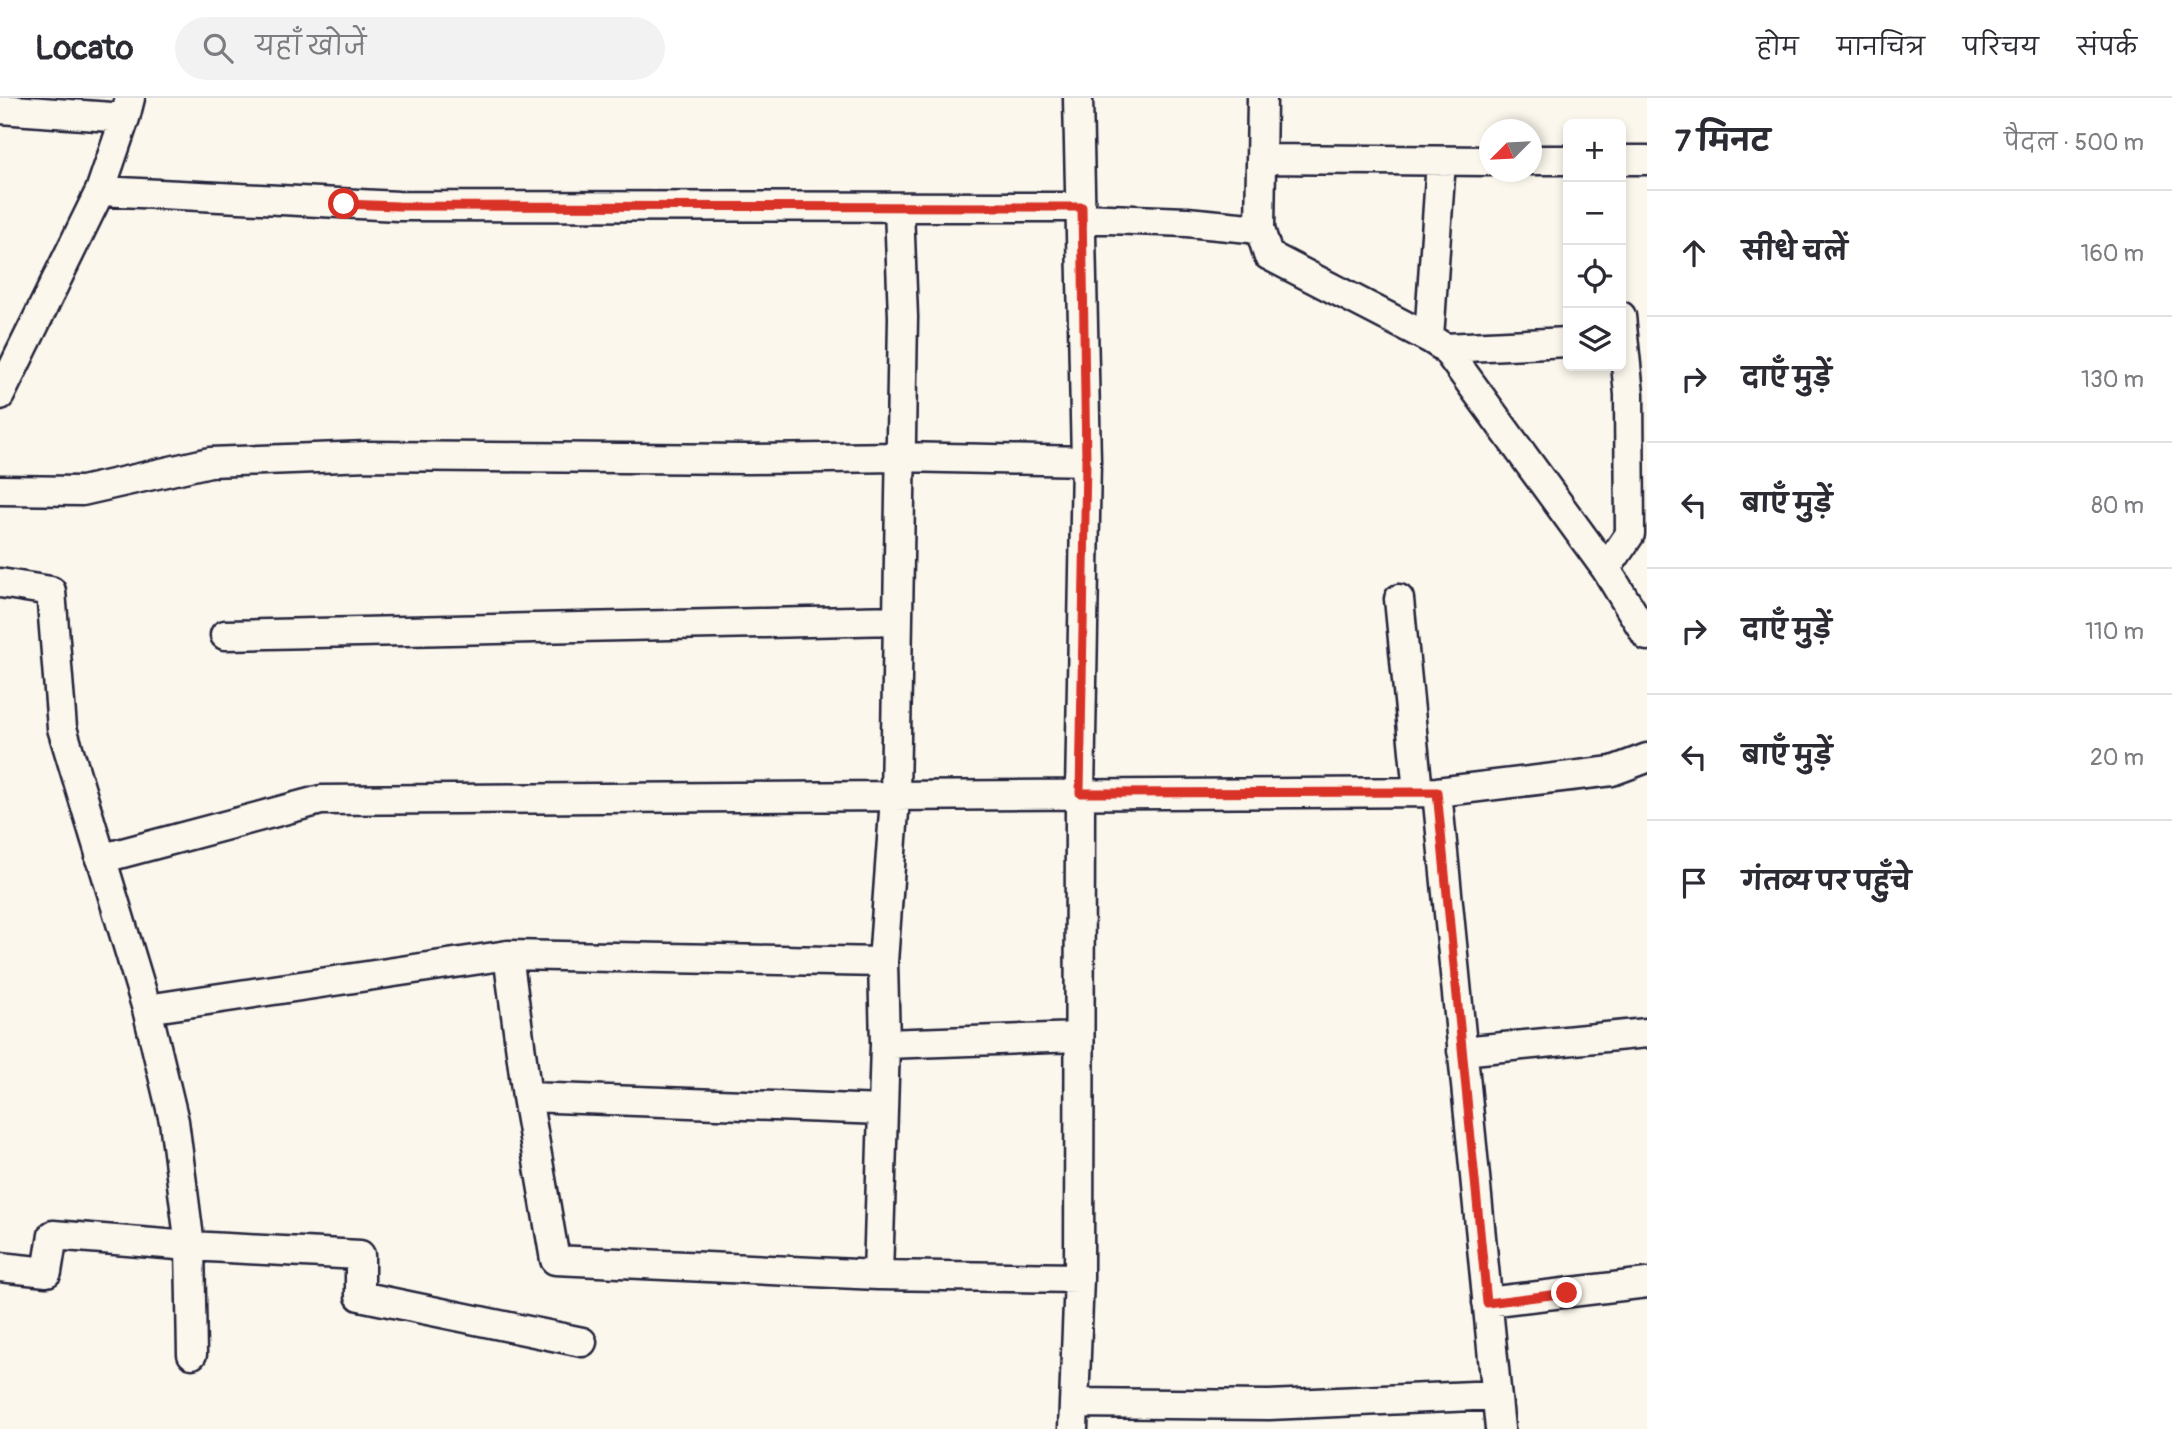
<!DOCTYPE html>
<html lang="hi">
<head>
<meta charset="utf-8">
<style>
	:root { --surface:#fff; --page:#f2f2f3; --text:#2b2b33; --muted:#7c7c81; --line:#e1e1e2 }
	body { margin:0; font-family:Pangolin,"Playpen Sans Deva",sans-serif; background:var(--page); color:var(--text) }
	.controls { position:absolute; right:21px; top:21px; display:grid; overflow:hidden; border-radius:10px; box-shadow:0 4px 10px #0003 }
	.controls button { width:63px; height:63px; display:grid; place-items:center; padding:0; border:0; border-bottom:2px solid var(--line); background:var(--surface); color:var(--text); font:35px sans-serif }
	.compass { position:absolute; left:1479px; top:21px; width:63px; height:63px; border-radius:50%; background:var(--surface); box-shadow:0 4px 10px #0003; rotate:246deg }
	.stop { position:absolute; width:21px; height:21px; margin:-16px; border:5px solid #d93025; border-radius:50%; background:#fff }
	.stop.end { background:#d93025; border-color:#fff; box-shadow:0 2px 7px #0008 }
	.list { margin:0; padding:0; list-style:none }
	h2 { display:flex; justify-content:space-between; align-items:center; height:91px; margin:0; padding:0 28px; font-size:30px }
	h2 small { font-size:23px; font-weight:400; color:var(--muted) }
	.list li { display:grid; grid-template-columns:46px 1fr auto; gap:21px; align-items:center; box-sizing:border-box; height:126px; padding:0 28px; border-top:2px solid var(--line) }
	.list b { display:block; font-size:26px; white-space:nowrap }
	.list em { font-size:23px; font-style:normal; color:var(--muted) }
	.icon { flex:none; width:38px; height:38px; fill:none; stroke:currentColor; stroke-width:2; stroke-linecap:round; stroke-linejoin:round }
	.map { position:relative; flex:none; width:1647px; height:1331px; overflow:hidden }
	header { display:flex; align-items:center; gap:42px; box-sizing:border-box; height:98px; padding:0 35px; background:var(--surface); border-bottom:2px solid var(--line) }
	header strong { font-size:33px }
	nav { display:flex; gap:38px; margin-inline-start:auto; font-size:24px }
	.search { width:490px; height:63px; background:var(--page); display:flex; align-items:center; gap:18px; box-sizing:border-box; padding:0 24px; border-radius:38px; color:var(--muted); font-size:26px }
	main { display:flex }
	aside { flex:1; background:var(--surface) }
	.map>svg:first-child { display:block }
</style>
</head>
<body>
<header>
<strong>Locato</strong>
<div class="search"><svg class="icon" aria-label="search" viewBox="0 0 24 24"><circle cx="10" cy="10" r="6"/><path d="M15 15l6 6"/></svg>यहाँ खोजें</div>
<nav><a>होम</a><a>मानचित्र</a><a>परिचय</a><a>संपर्क</a></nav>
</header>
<main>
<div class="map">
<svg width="1647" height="1331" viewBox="0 0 1647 1331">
	<rect width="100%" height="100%" fill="#fbf7ec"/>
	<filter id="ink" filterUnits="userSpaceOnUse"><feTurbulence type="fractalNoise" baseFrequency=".0143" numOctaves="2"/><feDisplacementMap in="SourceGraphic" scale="14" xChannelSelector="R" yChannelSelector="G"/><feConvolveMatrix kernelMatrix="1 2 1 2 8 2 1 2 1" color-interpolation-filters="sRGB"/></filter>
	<g filter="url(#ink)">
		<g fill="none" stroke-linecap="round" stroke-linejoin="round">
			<g stroke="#22223b" stroke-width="33">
				<path id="street" d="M0,11L125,20
					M1261,61L1490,63
					M1532,62H1568
					M1621,62H1647
					M100,93L398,108L1081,109
					M1082,120L1187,124L1260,131L1268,157L1429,240L1445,250L1606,471L1647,538
					M1260,131L1262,0
					M1429,240L1441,63
					M1445,250L1568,244
					M0,297L100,93L125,20L130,0
					M0,392L82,393L210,364L368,358L748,361L900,359L1086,363
					M1606,471L1630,436L1629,296L1621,218
					M0,485L51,493L62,630L147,911L174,1023L190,1148L192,1256
					M1399,501L1418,694
					M225,537L897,522
					M1437,694L1500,1331
					M100,761L321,702L1437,694L1612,673L1647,660
					M508,857L527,999L555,1162L878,1177L1079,1180
					M147,911L508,857L883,864
					M885,946L1079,939
					M1462,953L1647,935
					M527,999L883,1012
					M0,1169L47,1174L53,1137L190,1148L360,1157V1198L582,1244
					M878,1177L885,946L883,864L895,700L903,219L899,110
					M1487,1204L1647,1185
					M1074,1305L1269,1307L1496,1297
					M1073,1331L1079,1180L1080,695L1086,363L1078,0"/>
			</g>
			<use href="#street" stroke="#fbf7ec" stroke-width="28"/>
		</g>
	</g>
	<g fill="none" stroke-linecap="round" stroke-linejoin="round" filter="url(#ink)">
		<path stroke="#d93025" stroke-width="9" d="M344,106L398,108L1082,109L1086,363L1080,695L1437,694L1487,1205L1567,1195"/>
	</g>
</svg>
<div class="controls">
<button>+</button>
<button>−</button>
<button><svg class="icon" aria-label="locate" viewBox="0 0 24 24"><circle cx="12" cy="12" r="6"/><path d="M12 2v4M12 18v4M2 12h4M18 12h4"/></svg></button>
<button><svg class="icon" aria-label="layers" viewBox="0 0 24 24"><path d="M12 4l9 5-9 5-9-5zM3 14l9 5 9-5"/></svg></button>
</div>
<svg class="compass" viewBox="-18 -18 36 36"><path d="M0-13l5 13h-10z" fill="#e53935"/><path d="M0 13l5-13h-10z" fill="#7c7c81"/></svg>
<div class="stop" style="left:344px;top:106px"></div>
<div class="stop end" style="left:1567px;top:1195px"></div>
</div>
<aside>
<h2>7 मिनट<small>पैदल · 500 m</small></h2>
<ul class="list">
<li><svg class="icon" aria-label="ahead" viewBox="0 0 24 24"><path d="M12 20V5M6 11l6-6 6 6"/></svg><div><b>सीधे चलें</b></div><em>160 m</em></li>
<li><svg class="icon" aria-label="right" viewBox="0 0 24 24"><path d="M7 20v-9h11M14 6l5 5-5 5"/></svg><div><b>दाएँ मुड़ें</b></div><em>130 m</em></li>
<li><svg class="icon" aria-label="left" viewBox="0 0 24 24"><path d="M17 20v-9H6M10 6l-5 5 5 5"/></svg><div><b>बाएँ मुड़ें</b></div><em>80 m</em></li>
<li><svg class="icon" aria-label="right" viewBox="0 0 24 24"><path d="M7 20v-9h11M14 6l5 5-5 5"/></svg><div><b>दाएँ मुड़ें</b></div><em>110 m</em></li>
<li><svg class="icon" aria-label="left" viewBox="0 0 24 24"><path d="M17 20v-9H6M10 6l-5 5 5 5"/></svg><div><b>बाएँ मुड़ें</b></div><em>20 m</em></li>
<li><svg class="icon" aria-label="arrive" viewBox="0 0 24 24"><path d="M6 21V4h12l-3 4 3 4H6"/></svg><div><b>गंतव्य पर पहुँचे</b></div></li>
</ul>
</aside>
</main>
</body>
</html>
